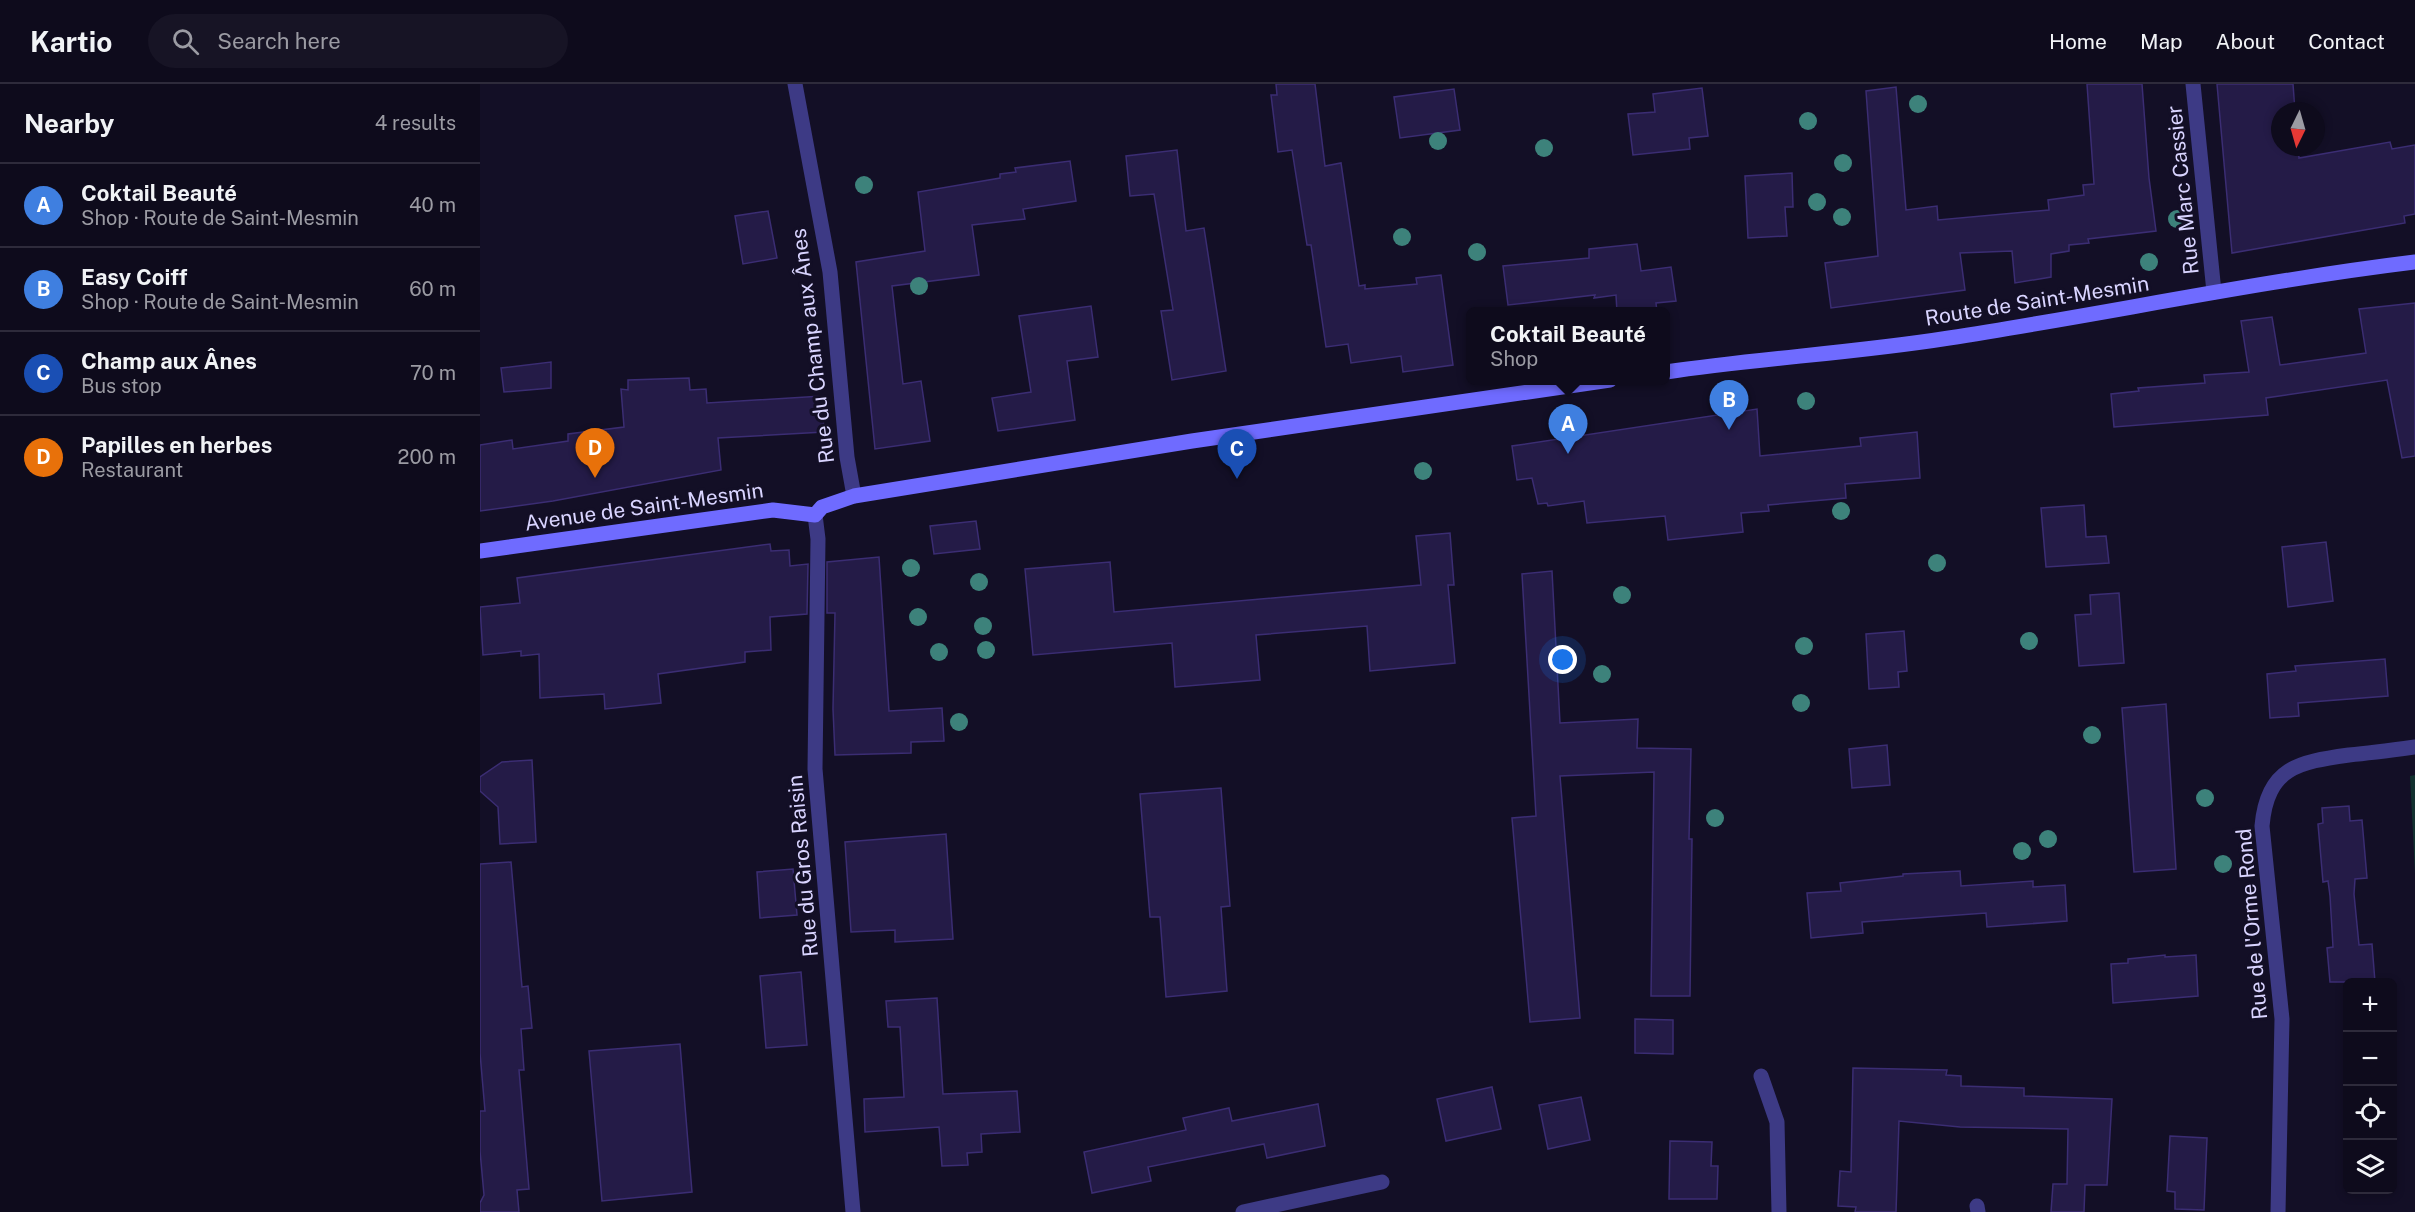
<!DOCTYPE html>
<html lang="en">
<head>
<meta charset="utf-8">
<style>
	:root { --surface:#0e0b1c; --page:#171425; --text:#f1f3f6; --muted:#9b9ba3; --line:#2e2b3b; --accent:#8c9099 }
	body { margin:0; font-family:"Public Sans",sans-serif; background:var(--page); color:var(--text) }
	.controls { position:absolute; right:18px; bottom:18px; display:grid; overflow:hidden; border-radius:9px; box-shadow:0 3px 9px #0003 }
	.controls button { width:54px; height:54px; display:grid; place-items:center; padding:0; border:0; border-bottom:2px solid var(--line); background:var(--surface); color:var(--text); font:30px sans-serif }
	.compass { position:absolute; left:1791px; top:18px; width:54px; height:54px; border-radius:50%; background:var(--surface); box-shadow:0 3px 9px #0003; rotate:185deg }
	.you { position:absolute; left:1083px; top:576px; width:21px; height:21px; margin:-15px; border:4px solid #fff; border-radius:50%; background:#1a73e8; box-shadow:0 0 0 9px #1a73e833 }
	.badge { display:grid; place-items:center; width:39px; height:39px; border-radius:50%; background:var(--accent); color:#fff; font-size:20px; font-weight:700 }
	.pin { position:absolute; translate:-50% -50px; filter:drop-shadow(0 2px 3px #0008) }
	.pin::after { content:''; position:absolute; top:32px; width:21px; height:18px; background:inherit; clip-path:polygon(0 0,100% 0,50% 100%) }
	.popup { position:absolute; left:986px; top:223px; width:204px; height:78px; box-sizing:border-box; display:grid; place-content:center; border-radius:9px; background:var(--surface); filter:drop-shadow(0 2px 4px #0005); font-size:20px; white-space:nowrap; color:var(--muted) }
	.popup b { font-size:22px; color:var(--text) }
	.popup::after { content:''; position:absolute; left:50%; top:100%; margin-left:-12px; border:12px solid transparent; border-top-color:var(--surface) }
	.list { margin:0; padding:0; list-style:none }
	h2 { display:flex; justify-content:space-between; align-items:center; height:78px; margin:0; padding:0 24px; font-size:26px }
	h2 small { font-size:20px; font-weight:400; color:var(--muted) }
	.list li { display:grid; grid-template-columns:39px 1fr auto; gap:18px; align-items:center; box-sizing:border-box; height:84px; padding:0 24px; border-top:2px solid var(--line) }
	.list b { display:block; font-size:22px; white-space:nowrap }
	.list p { margin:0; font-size:20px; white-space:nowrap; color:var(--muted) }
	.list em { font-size:20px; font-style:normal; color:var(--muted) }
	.icon { flex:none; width:33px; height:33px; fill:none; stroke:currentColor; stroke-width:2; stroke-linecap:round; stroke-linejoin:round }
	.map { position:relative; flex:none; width:1935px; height:1128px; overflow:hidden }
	header { display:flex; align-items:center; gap:36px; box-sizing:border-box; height:84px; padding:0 30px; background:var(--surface); border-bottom:2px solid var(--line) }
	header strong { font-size:28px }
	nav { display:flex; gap:33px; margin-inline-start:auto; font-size:21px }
	.search { width:420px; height:54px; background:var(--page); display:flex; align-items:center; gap:15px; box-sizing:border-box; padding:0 21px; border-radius:33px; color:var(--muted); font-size:22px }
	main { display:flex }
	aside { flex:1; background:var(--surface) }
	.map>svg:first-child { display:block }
</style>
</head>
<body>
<header>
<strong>Kartio</strong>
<div class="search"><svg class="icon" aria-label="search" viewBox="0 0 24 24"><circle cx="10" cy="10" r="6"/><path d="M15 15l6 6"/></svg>Search here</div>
<nav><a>Home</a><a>Map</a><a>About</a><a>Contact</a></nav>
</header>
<main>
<aside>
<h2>Nearby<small>4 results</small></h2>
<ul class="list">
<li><span class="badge" style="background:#3f7fe0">A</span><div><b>Coktail Beauté</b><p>Shop · Route de Saint-Mesmin</p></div><em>40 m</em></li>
<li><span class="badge" style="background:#3f7fe0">B</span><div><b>Easy Coiff</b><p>Shop · Route de Saint-Mesmin</p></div><em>60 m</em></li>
<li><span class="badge" style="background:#1a4fb4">C</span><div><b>Champ aux Ânes</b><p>Bus stop</p></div><em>70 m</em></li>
<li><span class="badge" style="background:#e8710a">D</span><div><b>Papilles en herbes</b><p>Restaurant</p></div><em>200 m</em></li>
</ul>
</aside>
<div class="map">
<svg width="1935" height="1128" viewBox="0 0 1935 1128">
	<rect width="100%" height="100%" fill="#130f26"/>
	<path fill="#12302f" d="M1935,691V790L1930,692Z"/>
	<path fill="#241b47" stroke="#3b2d73" stroke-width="1.5" d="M796,0H835L845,82L861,79L879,202L885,201V205L937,200L936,194L961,191L973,281L923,288L921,272L871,279L868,260L846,263L831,161H827L812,66L798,68L791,11H797Z
		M1607,0H1662L1669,94L1676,147L1608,155L1609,159L1589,161V167L1571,170V193L1535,199L1532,167L1480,169L1485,206L1351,224L1345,179L1398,172L1386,7L1416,3L1426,126L1457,122L1458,136L1569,126L1568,116L1604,111L1603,101L1614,100Z
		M1737,0H1813L1815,27H1800V63H1818L1819,74L1910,58L1912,65L1935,61V130L1924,132L1925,139L1752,169Z
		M1222,4L1228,52L1209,54L1210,65L1153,71L1148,30L1175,28L1173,10Z
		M974,5L980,46L920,54L914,13Z
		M697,66L706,147L724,144L746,287L692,296L681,227L693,226L674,110L650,112L646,72Z
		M590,77L596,117L543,125L545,135L492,141L499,191L412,202L423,300L441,297L450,357L395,365L376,178L445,167L438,108L520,94V90L536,88L535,84Z
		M1312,89L1313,123H1305L1307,152L1268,154L1265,92Z
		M288,127L297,174L263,180L255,132Z
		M1157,160L1161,187L1191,183L1196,217L1176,219L1177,228H1137L1136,211L1114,214L1115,211L1028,221L1023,182L1109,174V165Z
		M1935,219V372L1922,374L1907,296L1786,314L1788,331L1634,343L1631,310L1659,307L1658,304L1725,299L1724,291L1769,288L1761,237L1792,233L1800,281L1886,269L1879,225Z
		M611,222L618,273L587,277L595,336L518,347L512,314L551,308L539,232Z
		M71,278V304L24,308L21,284Z
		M209,294L210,306L226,305L227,319L342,312L344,348L238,354L241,386L73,417L0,427V361L32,356L33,365L88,357V350L144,343L141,305L148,306V296Z
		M1277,325L1280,372L1381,362L1380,354L1437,348L1440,394L1365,400L1366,414L1288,421L1289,427L1261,429L1263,448L1188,456L1185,432L1107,439L1104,417L1068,422L1067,419L1058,420L1052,394L1037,396L1032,362Z
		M1604,421L1606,453L1626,452L1629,479L1566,483L1561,424Z
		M496,437L500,465L454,470L450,442Z
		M970,449L974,501H968L975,579L890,587L887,542L776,551L780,596L695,603L692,559L553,571L545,485L630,478L634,528L941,501L936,452Z
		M1846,458L1853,517L1808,523L1802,463Z
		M290,460L291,467L309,466L310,482L328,480L327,530L290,533L291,566L265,568V578L178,590L181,619L125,625L124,610L60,614L59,570L41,572V567L3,571L0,523L40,519L37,494Z
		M399,473L409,627L462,624L464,657L431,658V669L355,671L353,625L355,529H347V478Z
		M1072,487L1080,639L1158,635L1157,664L1211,665L1209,755H1212L1210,912H1171L1174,688L1080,692L1100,934L1050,938L1032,734L1056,732L1042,490Z
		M1639,509L1644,579L1599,582L1595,531L1611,530L1610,511Z
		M1424,547L1427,587L1418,588L1419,603L1389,605L1386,550Z
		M1905,575L1908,612L1818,619L1819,632L1790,634L1787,590L1816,587L1815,582Z
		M1686,620L1696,785L1654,788L1642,624Z
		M1407,661L1410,701L1372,704L1369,665Z
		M52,676L56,758L20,760L18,723L0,707V693L22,678Z
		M741,704L750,822L741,823L747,907L686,913L680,833H670L660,710Z
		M1869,722L1870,737L1882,736L1887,794L1875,795L1874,810L1879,861L1892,860L1895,898H1850L1847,864L1853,863L1850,812L1848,797L1843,798L1838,740L1843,739L1842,724Z
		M466,750L473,855L415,858V846L371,848L365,758Z
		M31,778L42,903L48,902L52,944L41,945L44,986H39L49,1105L37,1106L39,1128H0V1119L4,1111L0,1067V1027H5L0,969V780Z
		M313,785L317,831L280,834L277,788Z
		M1480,787L1481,802L1553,797V803L1585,801L1587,837L1507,843L1506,829L1382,838L1383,849L1331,854L1327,809L1361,807L1360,799L1423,792V790Z
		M1685,871V873L1716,871L1718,912L1633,919L1631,880L1648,879V875Z
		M321,888L327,961L286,964L280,892Z
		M457,914L463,1010L537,1007L540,1048L501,1050L502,1068L487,1069L488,1081L462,1082L459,1043L385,1048L384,1015L424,1013L420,943H408L406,917Z
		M1155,935L1193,936V970L1155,969Z
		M200,960L212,1108L122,1117L109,967Z
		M1373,984L1467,986L1466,991L1481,992V1002L1544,1004V1012L1632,1015L1627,1101H1605L1604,1128H1571L1573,1100H1587L1588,1045L1480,1043L1419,1037L1416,1128H1375L1376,1123L1358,1122L1360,1087L1371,1088Z
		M1012,1003L1021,1045L966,1057L957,1015Z
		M1101,1013L1110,1056L1068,1065L1059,1021Z
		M838,1020L845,1062L787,1074L784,1060L668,1083L671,1097L612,1109L604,1068L706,1046L703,1034L749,1024L752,1037Z
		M1690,1052L1727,1054L1724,1126L1695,1125V1108L1687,1107Z
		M1190,1057L1232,1058L1231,1082H1238L1237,1115H1189Z"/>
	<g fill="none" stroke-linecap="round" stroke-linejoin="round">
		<path stroke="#3d3a85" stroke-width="15" d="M315,0L350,188L367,373L374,412
			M1713,0L1734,208
			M335,431L338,455L335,685L373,1128
			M1281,992L1297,1038L1299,1128
			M1497,1122L1498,1128
			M763,1128L902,1098
			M1798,1128L1802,935L1782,742C1787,683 1819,678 1869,671C1891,669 1913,666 1935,663"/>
		<path stroke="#6f6bff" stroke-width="15" d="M1186,288C1280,274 1375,269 1469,254C1625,230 1779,197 1935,178
			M0,467L293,426L335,431L342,423L374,412L712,357L1130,296"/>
	</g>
	<g fill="#3d827b">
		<circle cx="1438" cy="20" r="9"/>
		<circle cx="1328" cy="37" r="9"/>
		<circle cx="958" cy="57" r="9"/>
		<circle cx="1064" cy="64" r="9"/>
		<circle cx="1363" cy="79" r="9"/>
		<circle cx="384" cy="101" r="9"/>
		<circle cx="1337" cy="118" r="9"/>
		<circle cx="1362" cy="133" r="9"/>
		<circle cx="1697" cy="135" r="9"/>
		<circle cx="922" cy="153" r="9"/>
		<circle cx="997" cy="168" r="9"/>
		<circle cx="1669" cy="178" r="9"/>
		<circle cx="439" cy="202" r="9"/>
		<circle cx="1326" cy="317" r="9"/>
		<circle cx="943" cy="387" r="9"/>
		<circle cx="1361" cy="427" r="9"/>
		<circle cx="1457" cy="479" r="9"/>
		<circle cx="431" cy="484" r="9"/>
		<circle cx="499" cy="498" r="9"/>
		<circle cx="1142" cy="511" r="9"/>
		<circle cx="438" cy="533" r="9"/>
		<circle cx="503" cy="542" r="9"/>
		<circle cx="1549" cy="557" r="9"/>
		<circle cx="1324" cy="562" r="9"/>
		<circle cx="506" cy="566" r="9"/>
		<circle cx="459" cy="568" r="9"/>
		<circle cx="1122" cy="590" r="9"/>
		<circle cx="1321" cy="619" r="9"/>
		<circle cx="479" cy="638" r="9"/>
		<circle cx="1612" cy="651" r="9"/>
		<circle cx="1725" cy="714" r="9"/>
		<circle cx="1235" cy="734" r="9"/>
		<circle cx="1568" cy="755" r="9"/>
		<circle cx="1542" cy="767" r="9"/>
		<circle cx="1743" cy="780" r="9"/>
	</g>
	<g text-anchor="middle" stroke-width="6" stroke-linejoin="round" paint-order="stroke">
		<g font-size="21" fill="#d9d4ff" stroke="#130f26">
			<text transform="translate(1703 106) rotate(-96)" y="7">Rue Marc Cassier</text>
			<text transform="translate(1557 217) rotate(-9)" y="7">Route de Saint-Mesmin</text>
			<text transform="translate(333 262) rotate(-97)" y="7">Rue du Champ aux Ânes</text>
			<text transform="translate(164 423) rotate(-8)" y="7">Avenue de Saint-Mesmin</text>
			<text transform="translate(323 782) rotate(-95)" y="7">Rue du Gros Raisin</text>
			<text transform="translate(1772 840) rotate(-95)" y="7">Rue de l'Orme Rond</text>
		</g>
	</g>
</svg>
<div class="controls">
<button>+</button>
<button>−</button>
<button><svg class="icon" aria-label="locate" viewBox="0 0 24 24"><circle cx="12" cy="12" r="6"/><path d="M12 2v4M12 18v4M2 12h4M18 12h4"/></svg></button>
<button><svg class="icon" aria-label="layers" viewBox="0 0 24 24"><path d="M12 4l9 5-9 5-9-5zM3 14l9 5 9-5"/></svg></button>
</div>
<svg class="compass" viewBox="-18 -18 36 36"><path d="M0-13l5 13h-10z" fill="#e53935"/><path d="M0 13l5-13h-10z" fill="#9b9ba3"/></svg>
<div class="you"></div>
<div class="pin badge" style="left:1088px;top:370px;background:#3f7fe0">A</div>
<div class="popup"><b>Coktail Beauté</b>Shop</div>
<div class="pin badge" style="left:1249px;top:346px;background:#3f7fe0">B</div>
<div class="pin badge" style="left:757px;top:395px;background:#1a4fb4">C</div>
<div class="pin badge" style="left:115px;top:394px;background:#e8710a">D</div>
</div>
</main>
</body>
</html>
